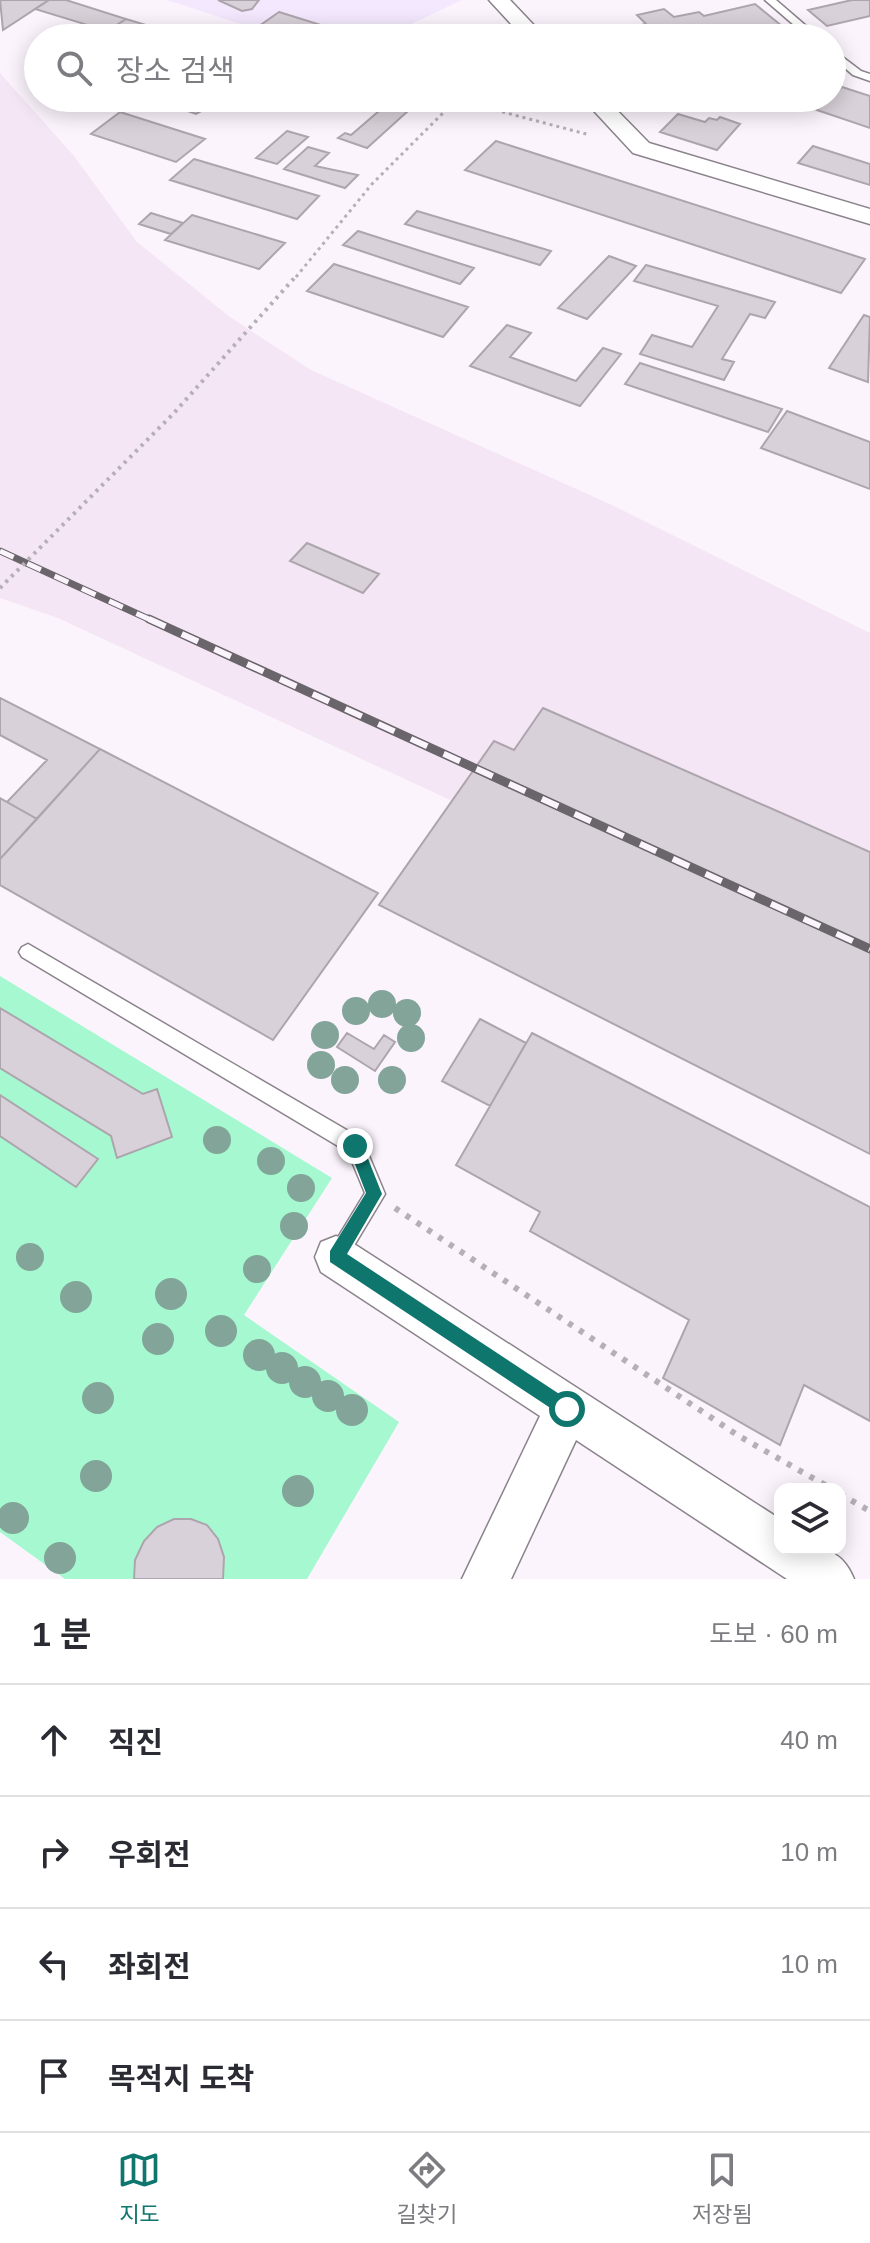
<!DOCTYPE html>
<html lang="ko">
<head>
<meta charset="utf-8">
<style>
	:root { --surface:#fff; --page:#f2f2f3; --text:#2b2b33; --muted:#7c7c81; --line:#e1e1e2; --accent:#0f766e }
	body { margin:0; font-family:Arial,"Noto Sans KR",sans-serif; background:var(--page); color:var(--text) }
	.controls { position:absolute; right:24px; bottom:24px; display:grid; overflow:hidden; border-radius:16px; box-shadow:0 4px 20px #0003 }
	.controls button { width:72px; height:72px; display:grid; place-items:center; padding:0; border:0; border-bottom:2px solid var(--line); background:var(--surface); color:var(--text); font:40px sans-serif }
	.stop { position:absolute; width:24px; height:24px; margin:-18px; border:6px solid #0f766e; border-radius:50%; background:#fff }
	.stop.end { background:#0f766e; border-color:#fff; box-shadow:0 2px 8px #0008 }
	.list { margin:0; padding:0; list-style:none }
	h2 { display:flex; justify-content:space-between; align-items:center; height:104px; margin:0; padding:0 32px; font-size:34px }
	h2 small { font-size:26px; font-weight:400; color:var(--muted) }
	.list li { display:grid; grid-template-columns:52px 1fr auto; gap:24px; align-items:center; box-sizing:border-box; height:112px; padding:0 32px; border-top:2px solid var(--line) }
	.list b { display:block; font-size:30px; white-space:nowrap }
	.list em { font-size:26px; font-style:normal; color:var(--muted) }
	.icon { flex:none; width:44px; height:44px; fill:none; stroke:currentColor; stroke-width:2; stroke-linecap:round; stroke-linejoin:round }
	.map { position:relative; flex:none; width:870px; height:1579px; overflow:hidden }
	.search { position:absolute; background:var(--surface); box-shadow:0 4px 20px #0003; left:24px; right:24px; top:24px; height:88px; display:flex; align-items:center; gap:20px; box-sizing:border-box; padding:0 28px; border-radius:44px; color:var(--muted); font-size:30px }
	.sheet { height:552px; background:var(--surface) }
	nav { display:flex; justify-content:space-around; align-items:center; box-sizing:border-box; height:112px; border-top:2px solid var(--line); background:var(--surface); font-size:22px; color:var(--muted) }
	nav a { display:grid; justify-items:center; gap:4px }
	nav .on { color:var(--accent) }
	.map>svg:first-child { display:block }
</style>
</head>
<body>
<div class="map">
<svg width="870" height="1579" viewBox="0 0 870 1579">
	<rect width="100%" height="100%" fill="#fcf4fd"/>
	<path fill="#f4e6f5" d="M0,73L74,156L137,242L230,317L311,370L612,505L870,633V995L58,618L0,598Z"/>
	<path fill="#f3e8fd" d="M167,0H462L382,38H284Z"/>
	<path fill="#a5f8cf" d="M0,976L332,1178L244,1315L399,1422L307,1579H65L0,1532Z"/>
	<path fill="#d9d1d9" stroke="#ada5ad" stroke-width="2" d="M0,0H49L3,30Z
		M49,0H66L126,19L107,31L35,9Z
		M218,0H259L252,9L242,11Z
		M852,0H870V16L827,26L808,10Z
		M755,4L788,31L759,38H607L622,35L618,30L646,24L637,15L664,9L674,17L699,12L704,16Z
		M279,12L356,36L306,38L262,24Z
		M126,19L166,31L155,38H117L103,34Z
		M842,87L870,96V128L817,110Z
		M151,98H225L196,114Z
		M394,98L419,101L367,148L338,138L345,133L351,135Z
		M120,112L205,139L176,162L91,134Z
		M678,114L705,122L709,118L717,120L720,117L740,124L717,150L660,132Z
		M287,131L308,137L277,164L256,158Z
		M496,141L865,259L841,293L465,170Z
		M813,146L870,164V185L798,163Z
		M308,147L329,153L315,166L358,175L345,188L284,169Z
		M194,159L319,196L297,219L170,180Z
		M417,211L551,251L540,265L405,224Z
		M151,213L183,223L171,234L139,224Z
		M192,215L285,243L259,269L165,240Z
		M358,231L474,268L460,284L343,245Z
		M609,256L636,266L587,319L558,308Z
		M334,264L468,307L443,337L307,291Z
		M646,265L775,302L765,318L750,314L722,359L734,362L724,380L640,354L652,335L692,347L718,306L634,281Z
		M864,315L870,317L868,382L829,368Z
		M507,325L531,333L510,357L576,381L603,348L621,354L580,406L470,366Z
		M640,363L782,409L768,432L625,384Z
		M787,411L870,442V489L761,448Z
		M307,543L379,574L363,593L290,561Z
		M0,698L100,749L37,819L7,802L47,760L0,735Z
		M543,708L870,852V1154L379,905L494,741L514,750Z
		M100,749L378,893L273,1040L0,885V859Z
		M0,798L37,819L0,859Z
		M0,1008L143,1094L157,1089L172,1137L117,1158L111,1136L0,1068Z
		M480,1019L526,1043L490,1106L442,1081Z
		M347,1033L374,1049L384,1035L395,1042L375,1071L337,1047Z
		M532,1033L870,1207V1421L804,1385L780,1445L663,1378L689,1320L530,1231L540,1212L456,1165Z
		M0,1095L98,1159L76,1187L0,1136Z
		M174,1519H191L207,1525L218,1539L224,1557L223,1579H134L135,1560L144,1541L157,1527Z"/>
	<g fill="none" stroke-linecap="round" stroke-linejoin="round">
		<g stroke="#8b838b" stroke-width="3">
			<path id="lane" d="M765,0H776L820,38H809Z
				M832,49L861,71L870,74V81L853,75L832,57Z
				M28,944L362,1139L385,1194L343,1264L336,1267L329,1264L326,1257L365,1193L348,1152L22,957L19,952L22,947Z"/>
		</g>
		<g stroke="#8b838b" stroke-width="3">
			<path id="street" d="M489,0H510L546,38H524Z
				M582,98H605L649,143L870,209V224L633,153Z
				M336,1236L351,1242L780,1519V1549C814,1549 839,1542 854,1579H787L576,1440L511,1579H462L540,1416L321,1272L315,1257L321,1242Z"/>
		</g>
		<path stroke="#b5afb6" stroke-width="3" stroke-dasharray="3 4" stroke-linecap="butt" d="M449,107L461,101L590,135"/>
		<path stroke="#b5afb6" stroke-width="6" stroke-dasharray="5 8" stroke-linecap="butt" d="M395,1208L739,1436L832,1489
			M840,1494L870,1511"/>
		<use href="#lane" fill="#fff" fill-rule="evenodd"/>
		<use href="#street" fill="#fff" fill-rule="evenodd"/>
		<g stroke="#6a656b" stroke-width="7">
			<path id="rail-far1" d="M0,551L153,621"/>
		</g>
		<g stroke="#6a656b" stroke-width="9">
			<path id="rail" d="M149,619L870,949"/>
		</g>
		<use href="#rail-far1" stroke="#fcf4fd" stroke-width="5" stroke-dasharray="15" stroke-linecap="butt"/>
		<use href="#rail" stroke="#fcf4fd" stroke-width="6" stroke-dasharray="18" stroke-linecap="butt"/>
		<path stroke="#b5afb6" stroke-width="3" stroke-dasharray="3 4" stroke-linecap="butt" d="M296,277L372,184L449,107"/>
		<path stroke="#b5afb6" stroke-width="4" stroke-dasharray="3 5" stroke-linecap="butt" d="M0,588L174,413L297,275"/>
	</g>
	<g fill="#82a499">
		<circle cx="382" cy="1004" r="14"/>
		<circle cx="356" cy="1011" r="14"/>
		<circle cx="407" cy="1013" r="14"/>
		<circle cx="325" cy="1035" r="14"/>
		<circle cx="411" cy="1038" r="14"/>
		<circle cx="321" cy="1065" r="14"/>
		<circle cx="345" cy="1080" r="14"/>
		<circle cx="392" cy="1080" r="14"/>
		<circle cx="217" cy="1140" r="14"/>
		<circle cx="271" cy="1161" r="14"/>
		<circle cx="301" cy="1188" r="14"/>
		<circle cx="294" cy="1226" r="14"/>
		<circle cx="30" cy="1257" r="14"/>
		<circle cx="257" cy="1269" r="14"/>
		<circle cx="171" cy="1294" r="16"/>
		<circle cx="76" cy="1297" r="16"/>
		<circle cx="221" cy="1331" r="16"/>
		<circle cx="158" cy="1339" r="16"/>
		<circle cx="259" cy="1355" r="16"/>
		<circle cx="282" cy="1368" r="16"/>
		<circle cx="305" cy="1382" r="16"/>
		<circle cx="328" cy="1396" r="16"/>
		<circle cx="98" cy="1398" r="16"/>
		<circle cx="352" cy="1410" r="16"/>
		<circle cx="96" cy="1476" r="16"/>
		<circle cx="298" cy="1491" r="16"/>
		<circle cx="13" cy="1518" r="16"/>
		<circle cx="60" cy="1558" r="16"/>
	</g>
	<path fill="#0f766e" d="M355,1138L361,1141L382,1194L347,1254L573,1403V1415H561L330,1262V1251L366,1193L348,1146Z"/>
</svg>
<div class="controls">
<button><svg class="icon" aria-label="layers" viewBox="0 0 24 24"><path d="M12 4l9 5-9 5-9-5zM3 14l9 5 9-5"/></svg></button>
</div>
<div class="stop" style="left:567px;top:1409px"></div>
<div class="stop end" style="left:355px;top:1146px"></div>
<div class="search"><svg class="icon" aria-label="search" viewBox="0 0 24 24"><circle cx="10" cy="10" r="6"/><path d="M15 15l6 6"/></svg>장소 검색</div>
</div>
<section class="sheet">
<h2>1 분<small>도보 · 60 m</small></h2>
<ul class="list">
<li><svg class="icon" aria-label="ahead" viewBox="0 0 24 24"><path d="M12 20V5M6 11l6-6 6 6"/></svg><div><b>직진</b></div><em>40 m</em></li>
<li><svg class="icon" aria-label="right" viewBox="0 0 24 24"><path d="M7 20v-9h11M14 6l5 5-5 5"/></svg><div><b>우회전</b></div><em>10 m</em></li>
<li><svg class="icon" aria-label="left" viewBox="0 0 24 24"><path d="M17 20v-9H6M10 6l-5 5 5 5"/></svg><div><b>좌회전</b></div><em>10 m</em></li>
<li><svg class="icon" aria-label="arrive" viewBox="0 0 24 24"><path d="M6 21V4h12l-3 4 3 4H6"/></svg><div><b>목적지 도착</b></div></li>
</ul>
</section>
<nav>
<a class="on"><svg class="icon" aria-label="map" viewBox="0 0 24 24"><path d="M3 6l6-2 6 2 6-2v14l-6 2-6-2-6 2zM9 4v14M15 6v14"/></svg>지도</a>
<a><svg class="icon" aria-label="directions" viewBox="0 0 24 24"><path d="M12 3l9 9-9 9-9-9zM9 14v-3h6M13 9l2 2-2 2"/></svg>길찾기</a>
<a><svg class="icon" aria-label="saved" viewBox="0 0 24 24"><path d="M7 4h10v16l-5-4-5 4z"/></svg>저장됨</a>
</nav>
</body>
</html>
